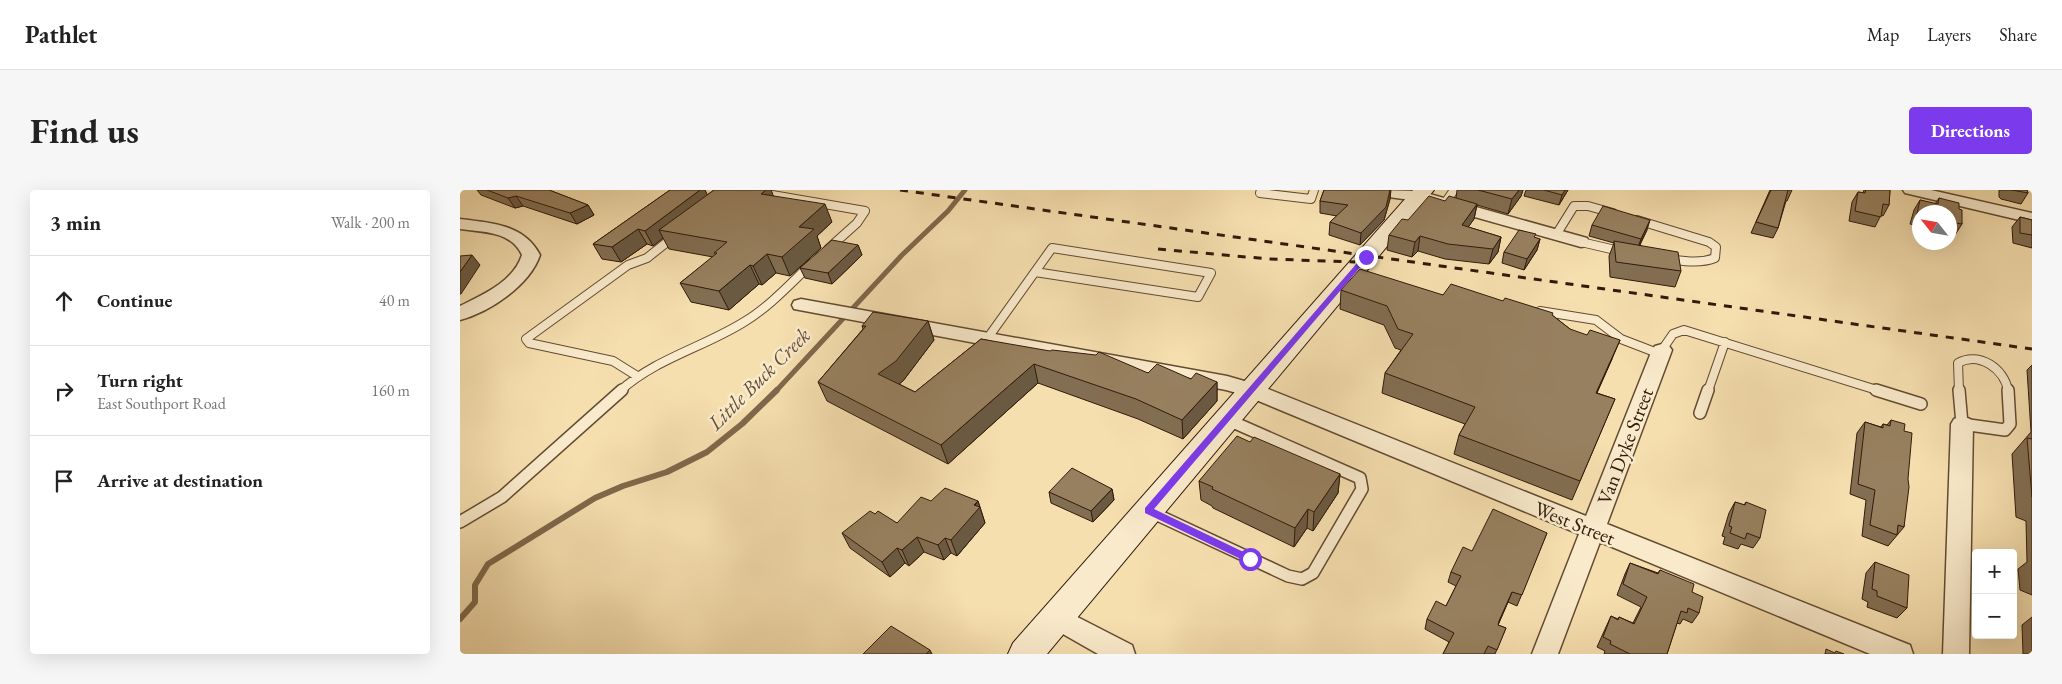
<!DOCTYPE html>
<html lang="en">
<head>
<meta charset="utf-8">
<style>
	:root { --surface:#fff; --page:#f6f6f6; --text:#222; --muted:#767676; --line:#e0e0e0; --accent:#7c3aed }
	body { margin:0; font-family:"EB Garamond",serif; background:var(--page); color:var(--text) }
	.controls { position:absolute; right:15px; bottom:15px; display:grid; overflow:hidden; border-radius:5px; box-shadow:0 5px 20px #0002 }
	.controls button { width:45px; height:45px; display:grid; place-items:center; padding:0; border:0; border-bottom:1px solid var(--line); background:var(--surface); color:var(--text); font:25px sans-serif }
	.compass { position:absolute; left:1452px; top:15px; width:45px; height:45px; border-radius:50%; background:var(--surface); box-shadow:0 5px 20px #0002; rotate:301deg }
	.stop { position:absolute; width:15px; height:15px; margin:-11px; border:4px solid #7c3aed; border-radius:50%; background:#fff }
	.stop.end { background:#7c3aed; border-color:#fff; box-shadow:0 1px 5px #0008 }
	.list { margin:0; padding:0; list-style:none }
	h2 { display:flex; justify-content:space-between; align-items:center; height:65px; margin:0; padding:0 20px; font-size:21px }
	h2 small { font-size:16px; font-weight:400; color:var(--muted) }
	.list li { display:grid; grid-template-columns:32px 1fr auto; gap:15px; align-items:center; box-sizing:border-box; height:90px; padding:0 20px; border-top:1px solid var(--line) }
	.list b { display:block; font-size:19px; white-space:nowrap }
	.list p { margin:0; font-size:16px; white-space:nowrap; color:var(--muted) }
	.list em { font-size:16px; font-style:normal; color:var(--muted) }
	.icon { flex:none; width:28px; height:28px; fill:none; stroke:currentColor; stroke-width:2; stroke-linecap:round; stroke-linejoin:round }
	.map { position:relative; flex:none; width:1572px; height:464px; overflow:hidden; border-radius:5px }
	header { display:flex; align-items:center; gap:30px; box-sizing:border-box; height:70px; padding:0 25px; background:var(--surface); border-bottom:1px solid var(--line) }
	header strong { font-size:24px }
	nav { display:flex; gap:28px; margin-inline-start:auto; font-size:18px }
	.intro { display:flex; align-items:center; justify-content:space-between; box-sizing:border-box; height:120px; padding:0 30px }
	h1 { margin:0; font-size:35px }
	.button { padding:12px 22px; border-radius:5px; background:var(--accent); color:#fff; font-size:18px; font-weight:700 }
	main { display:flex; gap:30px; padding:0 30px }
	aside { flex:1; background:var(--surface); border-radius:5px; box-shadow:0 5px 20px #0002 }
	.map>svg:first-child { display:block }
</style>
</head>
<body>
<header>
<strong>Pathlet</strong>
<nav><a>Map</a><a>Layers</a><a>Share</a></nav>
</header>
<div class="intro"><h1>Find us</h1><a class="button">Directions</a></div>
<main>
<aside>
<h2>3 min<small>Walk · 200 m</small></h2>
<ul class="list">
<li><svg class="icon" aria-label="ahead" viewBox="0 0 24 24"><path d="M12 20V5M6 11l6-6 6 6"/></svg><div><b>Continue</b></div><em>40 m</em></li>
<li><svg class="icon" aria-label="right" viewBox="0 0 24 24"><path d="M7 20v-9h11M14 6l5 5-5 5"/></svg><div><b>Turn right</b><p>East Southport Road</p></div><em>160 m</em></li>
<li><svg class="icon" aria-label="arrive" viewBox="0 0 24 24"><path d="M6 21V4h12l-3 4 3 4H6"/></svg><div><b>Arrive at destination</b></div></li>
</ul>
</aside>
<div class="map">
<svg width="1572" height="464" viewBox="0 0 1572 464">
	<rect width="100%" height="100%" fill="#f6dfaf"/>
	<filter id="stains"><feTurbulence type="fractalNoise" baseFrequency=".004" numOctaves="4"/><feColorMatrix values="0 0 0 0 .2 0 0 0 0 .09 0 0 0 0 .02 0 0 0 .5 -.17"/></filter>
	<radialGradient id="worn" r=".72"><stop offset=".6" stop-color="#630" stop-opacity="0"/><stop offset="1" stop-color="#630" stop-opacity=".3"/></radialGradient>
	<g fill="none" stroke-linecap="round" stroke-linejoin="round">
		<path stroke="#7f684b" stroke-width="5" d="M316,201L442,65L488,21L505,0"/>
		<path stroke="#7f684b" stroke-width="6" d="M0,429L15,412V395L28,374L135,308L163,296L207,282L247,262L282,234L317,200"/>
		<g stroke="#624b32" stroke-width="10">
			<path id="service-far1" d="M801,0L800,3L851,9L854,0
				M301,3L405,21L397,33L368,59
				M985,13L994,0
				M1177,30L1249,52L1256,57L1255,68C1239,74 1224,71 1208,69
				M1096,45L1114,16H1128L1153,23
				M1121,52L1164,62
				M1080,121L1136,130L1161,149L1200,164
				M527,149L592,58L751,83L738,107L575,82
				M1202,160L1213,144L1224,140L1420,201
				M177,186L153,171L69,153L66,149L168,75L187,68L216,45
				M160,201C195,169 244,157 284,132C309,117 330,94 351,74
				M1248,201L1265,152
				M1499,201L1498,173C1519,161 1545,179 1548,201"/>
		</g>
		<g stroke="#624b32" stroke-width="14">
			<path id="service" d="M1416,200L1461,214
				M1499,200L1502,234L1545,240L1550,234L1548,200
				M1240,223L1248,200
				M691,322L828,386L842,389L853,383L902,299L900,288L766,229
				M0,332L42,307L162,200"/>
		</g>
		<g stroke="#624b32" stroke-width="3">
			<path id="minor" d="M906,0L959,1L1127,48L1129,52L1127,56L1121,57L958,11L914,5Z
				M1443,0H1471L1572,23V33L1445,3Z
				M0,29C31,33 64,34 80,65C70,95 30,122 0,130V116C24,104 53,92 62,65C51,41 23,42 0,39Z
				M341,109L767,186L798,195L1126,326L1192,160L1195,156L1202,154L1209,156L1212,160L1147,334L1450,455L1453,464H1410L1140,352L1098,464H1072L1119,344L784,205L766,200L334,119L332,115L334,111Z
				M1502,226L1510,229L1513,234L1509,464H1483L1491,234L1494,229Z
				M596,416L672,455L675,464H638L587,435L583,427L587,419Z"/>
		</g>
		<g stroke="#311a09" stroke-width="2">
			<path id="secondary" d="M953,0H974L587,464H548L553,453Z"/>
		</g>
		<use href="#service-far1" stroke="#f9eacb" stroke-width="8"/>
		<use href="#service" stroke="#f9eacb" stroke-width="11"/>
		<use href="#minor" fill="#f9eacb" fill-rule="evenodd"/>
		<use href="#secondary" fill="#f9eacb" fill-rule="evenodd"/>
		<path stroke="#311a09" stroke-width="3" stroke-dasharray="8 8" stroke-linecap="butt" d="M440,0L1572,159
			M698,59L809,69L895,72"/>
	</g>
	<path fill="#826e52" stroke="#311a09" d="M17,0H89L128,15L134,25L117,34L63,16L55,18L21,5Z
		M210,0H245L247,5L254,0H311L313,6L372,32L357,46L361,58L330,86L316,83L302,95L299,94L269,120L231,112L220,93L253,67L209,59L203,48L193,56L187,54L161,72L142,69L133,54Z
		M864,0H931L930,9L924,30L900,55L869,45L870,32L877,26L860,23V11Z
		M997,0H1063L1061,6L1048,24L1017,15L1014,29L1008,37L1041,47L1038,62L1029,74L985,69L958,61L952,67L927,60L929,45L948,30L985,11L996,8Z
		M1066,0H1108L1099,15L1064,6Z
		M1310,0H1332L1327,11H1326L1318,38L1313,48L1291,43Z
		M1404,0H1430L1429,15L1423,26L1421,25L1415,37L1389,31L1392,12L1398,2L1403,3Z
		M1539,0H1567L1568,3L1561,14L1541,9L1539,7Z
		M1479,8L1499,19L1502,34L1495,45L1490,44V22H1460V36L1450,34L1454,20L1460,10L1475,14Z
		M1560,27L1572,30V58L1553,53L1552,37Z
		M1132,35L1187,40L1180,55L1221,81L1215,97L1150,87L1149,66L1154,53L1129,46Z
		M1075,48L1080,49L1077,60L1064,80L1042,73L1044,62Z
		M398,55L402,65L372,94L345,88L340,78Z
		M881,100L983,105L1092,125L1110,139L1152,169L1137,203L1155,209L1112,310L994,264L999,245L1005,234L922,203L925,183L941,160L935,158L924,135L880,119Z
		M468,131L474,150L443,191L439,194L455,202L521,149L688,183L757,192V211L723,249L678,229L578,193L488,274L367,211L358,192L403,139L402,136Z
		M1572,175V405L1560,400L1558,379L1567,372L1566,331L1556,327L1552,264L1571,242L1567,180Z
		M1431,230L1444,241V337L1428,356L1402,346L1406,310L1390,304L1397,243L1405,232L1421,237L1423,234L1427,235Z
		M790,252L880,284L878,303L853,341L847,338L834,357L753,318L752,316L741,310L739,291Z
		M652,299L654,310L633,332L591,313L589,302Z
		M518,311L525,333L497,366L491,363L484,370L464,362L449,376L445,373L430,387L390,358L382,343L415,324L437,333Z
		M1275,312L1284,315L1286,312L1300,348L1293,358L1281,354L1278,359L1263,354L1265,347L1262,346L1269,323Z
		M1087,343L1057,416L1048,412L1038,435L1046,438L1035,464H983L989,452L965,439L967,429L986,416L996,396L988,392L991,382L1012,361Z
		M1415,372L1447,418L1437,428L1407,417L1408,412L1402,409L1406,383Z
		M1170,373L1198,383L1200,380L1232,402L1239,423L1232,433L1223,429L1220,434L1217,433L1207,464H1144L1145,461L1137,457L1146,437L1151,426L1158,429L1159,427L1173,433L1181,417L1157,405L1165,384Z
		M1572,427V464H1563L1562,435Z"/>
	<path fill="#6a5a42" stroke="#311a09" d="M240,0H245L251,12L199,40L203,48L193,56L185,41Z
		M306,0H311L317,15L301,4Z
		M930,0V9L924,30L900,55L901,43Z
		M1059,0H1063L1061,6L1048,24L1052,9Z
		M1105,0H1108L1099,15L1102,5Z
		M56,6L63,16L55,18L48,8Z
		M365,14L372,32L357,46L361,58L330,86L322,67L339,37Z
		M1017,14L1014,29L999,50L1002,35Z
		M128,15L134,25L117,34L110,23Z
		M1190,30L1187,40L1177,60L1181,49Z
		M178,39L187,54L161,72L152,57Z
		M960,46L958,61L952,67L955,52Z
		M1041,47L1038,62L1029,74L1033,59Z
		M1080,49L1077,60L1064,80L1067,69Z
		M398,55L402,65L372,94L368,83Z
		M307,64L316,83L302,95L293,76Z
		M12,65L20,75L1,104H0V82Z
		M290,75L299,94L269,120L259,101Z
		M468,131L474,150L443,191L426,204L418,184Z
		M1160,150L1152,169L1128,222L1136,203Z
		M574,174L578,193L488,274L481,255Z
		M757,192V211L723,249L722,230Z
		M880,284L878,303L853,341L854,322Z
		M652,299L654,310L633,332L631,321Z
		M518,311L525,333L497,366L491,350Z
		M848,319L847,338L834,357L835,338Z
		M457,347L464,362L449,376L442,360Z
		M485,348L491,363L484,370L478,355Z
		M437,358L445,373L430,387L422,372Z
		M1052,402L1048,412L1035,442L1039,431Z
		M470,460L472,464H466Z"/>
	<path fill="#97805f" stroke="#311a09" d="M27,0H89L128,15L110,23L56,6L48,8Z
		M210,0H240L185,41L178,39L152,57L133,54Z
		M254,0H306L301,4L365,14L339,37L354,39L322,67L307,64L293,76L290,75L259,101L220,93L257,63H254L267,52L199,40Z
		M864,0H930L926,17L901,43L870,32L888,15L860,11Z
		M1018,0H1059L1052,9Z
		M1084,0H1105L1102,5Z
		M1311,0H1328L1318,38L1296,32Z
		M1406,0H1430L1429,15L1423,14L1421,27L1395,21L1398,2L1405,3Z
		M1552,0H1567L1568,3Z
		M969,6L985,11L989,6L1017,14L1002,35L1041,47L1033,59L988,54L960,46L955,52L929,45L942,29L948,30Z
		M1479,8L1499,13V19L1502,20V34L1490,32V22H1460V24H1457L1460,10L1478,14Z
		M1143,16L1190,30L1181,49L1132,35Z
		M1560,27L1572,30V45L1560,43Z
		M1059,40L1076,44L1074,47L1080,49L1067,69L1044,62Z
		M372,50L398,55L368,83L340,78Z
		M1154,51L1218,62L1221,81L1156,72Z
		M12,65L0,82V66Z
		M900,79L983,105L991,94L1043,111L1045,108L1093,123L1092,125L1110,139L1127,145L1130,140L1160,150L1136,203L1155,209L1120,291L999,245L1015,217L925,183L953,144L938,139L927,116L881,100Z
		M413,122L468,131L436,171L418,184L455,202L521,149L590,161L592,160L636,165L639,162L688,183L697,174L731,189L736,183L757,192L722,230L676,209L574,174L481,255L358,192L406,136H402Z
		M1431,230L1445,234L1444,241L1452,243L1448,289L1449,297L1444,337L1438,335L1437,345L1410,335L1415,300L1398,294L1405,232L1423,238V234L1430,236Z
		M777,246L790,252L794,247L880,284L854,322L848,319L835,338L752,299L753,297L739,291Z
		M1567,248L1572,249V307Z
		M612,278L652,299L631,321L589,302Z
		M485,298L518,311L514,315L520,317L491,350L485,348L478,355L457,347L442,360L437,358L422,372L382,343L410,321L415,324L418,321L437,333L461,307L471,311Z
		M1275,312L1285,315L1286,312L1306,320L1300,348L1287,343L1285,349L1270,343L1272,337L1269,336Z
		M1033,319L1087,343L1062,405L1052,402L1039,431L1038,435L1046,438L1037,460L1028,456L1024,464H983L994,443L967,429L976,411L986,416L1001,386L991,382L1003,357L1012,361Z
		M1415,372L1449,385L1447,418L1417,406V401L1412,399Z
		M1170,373L1198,384L1200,380L1234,394L1232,402L1243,407L1239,423L1228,418L1227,423L1221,421L1207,464H1170L1150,454L1151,451L1143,447L1151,426L1158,430L1159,427L1174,434L1187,407L1163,394Z
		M431,436L470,460L466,464H403Z
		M1366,459L1375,463L1376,461L1384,464H1365Z"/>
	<path fill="#7c3aed" d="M904,65L909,67L694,319L794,367V372H787L685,323V318Z"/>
	<g text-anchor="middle" stroke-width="5" stroke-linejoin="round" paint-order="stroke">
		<g font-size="20" fill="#311a09" stroke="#f9eacb">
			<text transform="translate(1165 256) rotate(-69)" y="7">Van Dyke Street</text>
			<text transform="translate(1115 333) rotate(22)" y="7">West Street</text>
		</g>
		<g font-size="21" font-style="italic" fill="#654e35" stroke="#f9eacb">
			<text transform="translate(299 189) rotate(-45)" y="7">Little Buck Creek</text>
		</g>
	</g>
	<rect width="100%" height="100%" filter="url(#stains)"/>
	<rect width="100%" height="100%" fill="url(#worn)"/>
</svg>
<div class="controls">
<button>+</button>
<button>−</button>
</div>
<svg class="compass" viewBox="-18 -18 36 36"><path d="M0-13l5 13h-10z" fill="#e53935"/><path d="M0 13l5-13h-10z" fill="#767676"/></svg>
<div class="stop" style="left:790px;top:369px"></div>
<div class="stop end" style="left:906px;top:67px"></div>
</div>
</main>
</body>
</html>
